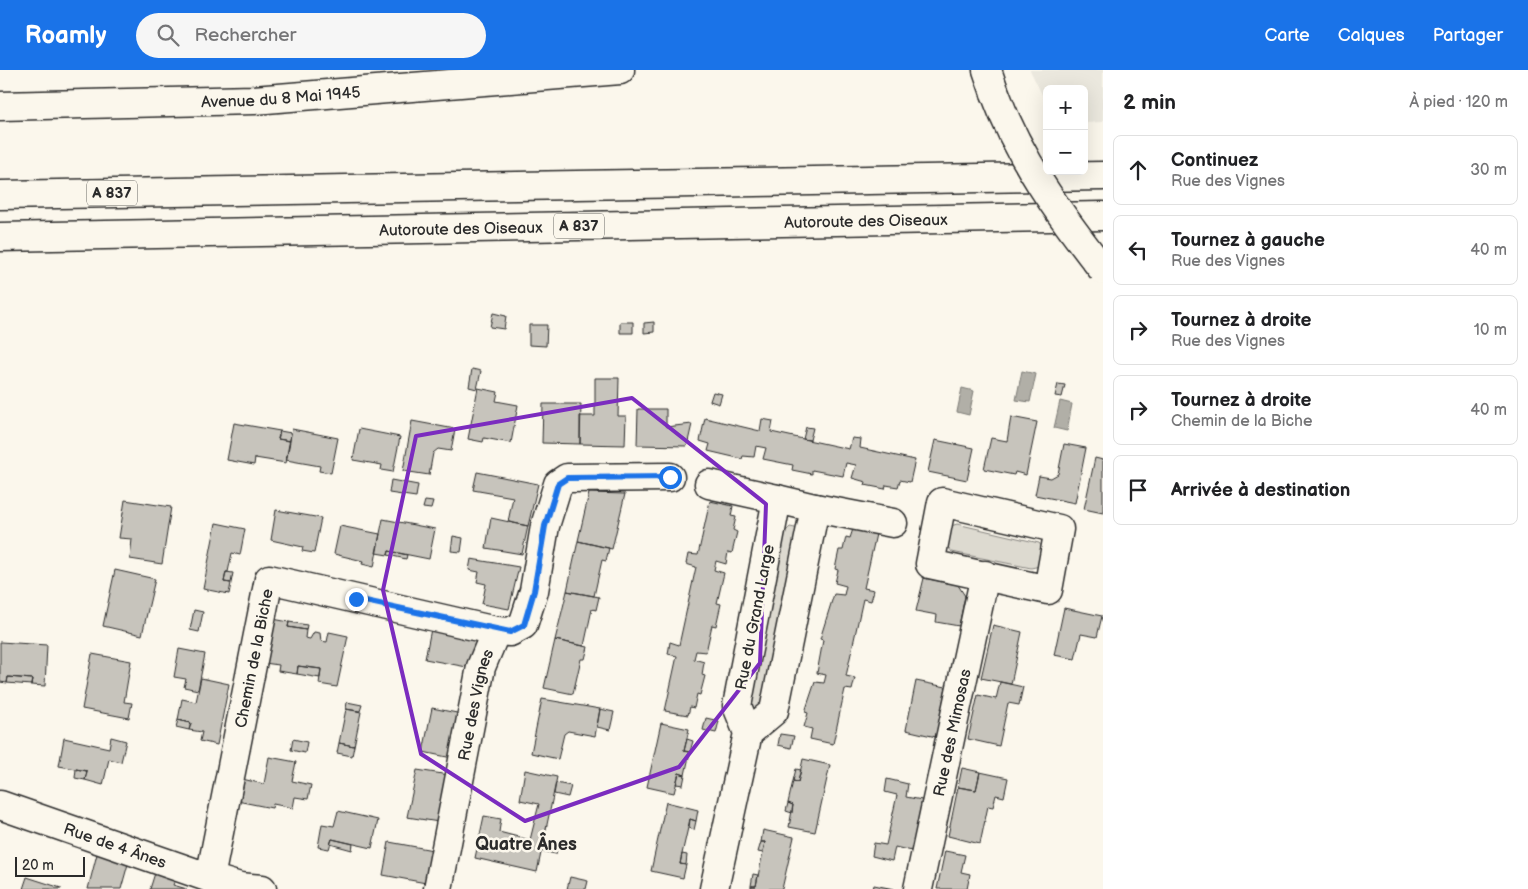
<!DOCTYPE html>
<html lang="fr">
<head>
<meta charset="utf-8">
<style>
	:root { --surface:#fff; --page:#f6f6f6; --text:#202124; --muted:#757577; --line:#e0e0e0; --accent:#1a73e8 }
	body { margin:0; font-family:"Balsamiq Sans",sans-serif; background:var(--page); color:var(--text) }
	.controls { position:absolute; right:15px; top:15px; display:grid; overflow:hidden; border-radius:8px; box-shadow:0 5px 20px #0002 }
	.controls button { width:45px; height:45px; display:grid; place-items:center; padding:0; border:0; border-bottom:1px solid var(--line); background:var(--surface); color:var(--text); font:25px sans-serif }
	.scale { position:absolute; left:15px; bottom:12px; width:70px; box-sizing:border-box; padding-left:5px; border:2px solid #2b2b2b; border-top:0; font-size:14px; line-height:18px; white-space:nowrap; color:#2b2b2b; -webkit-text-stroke:4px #fbf7ec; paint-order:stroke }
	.stop { position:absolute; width:15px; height:15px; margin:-11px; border:4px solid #1a73e8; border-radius:50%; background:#fff }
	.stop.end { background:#1a73e8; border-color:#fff; box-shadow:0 1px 5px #0008 }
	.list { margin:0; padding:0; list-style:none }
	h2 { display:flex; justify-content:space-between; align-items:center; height:65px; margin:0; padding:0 20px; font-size:21px }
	h2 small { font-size:16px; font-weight:400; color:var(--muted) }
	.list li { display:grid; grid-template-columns:32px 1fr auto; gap:15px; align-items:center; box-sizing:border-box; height:70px; margin:0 10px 10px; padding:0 10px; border:1px solid var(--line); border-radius:8px }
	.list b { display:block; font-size:19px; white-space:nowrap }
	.list p { margin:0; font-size:16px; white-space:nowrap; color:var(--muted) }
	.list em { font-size:16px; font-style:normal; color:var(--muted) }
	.icon { flex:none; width:28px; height:28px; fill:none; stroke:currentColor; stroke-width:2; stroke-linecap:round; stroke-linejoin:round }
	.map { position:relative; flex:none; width:1103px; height:819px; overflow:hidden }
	header { display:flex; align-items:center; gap:30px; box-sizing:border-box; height:70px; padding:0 25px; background:var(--accent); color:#fff }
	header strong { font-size:24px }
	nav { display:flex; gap:28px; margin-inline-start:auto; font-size:18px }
	.search { width:350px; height:45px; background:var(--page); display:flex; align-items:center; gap:12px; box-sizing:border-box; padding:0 18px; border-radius:28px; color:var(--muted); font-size:19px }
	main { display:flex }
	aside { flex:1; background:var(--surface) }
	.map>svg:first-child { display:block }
</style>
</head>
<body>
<header>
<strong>Roamly</strong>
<div class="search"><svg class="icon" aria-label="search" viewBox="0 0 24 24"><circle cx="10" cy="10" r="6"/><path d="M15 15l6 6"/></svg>Rechercher</div>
<nav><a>Carte</a><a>Calques</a><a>Partager</a></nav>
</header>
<main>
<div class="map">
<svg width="1103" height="819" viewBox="0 0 1103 819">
	<rect width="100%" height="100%" fill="#fbf7ec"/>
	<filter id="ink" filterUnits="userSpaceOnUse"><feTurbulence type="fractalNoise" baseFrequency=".02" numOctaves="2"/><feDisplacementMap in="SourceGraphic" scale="10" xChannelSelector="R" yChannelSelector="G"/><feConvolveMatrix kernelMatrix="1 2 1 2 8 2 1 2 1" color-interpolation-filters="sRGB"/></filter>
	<g filter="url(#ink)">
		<path fill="#ebe8de" d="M1030,0H1103V52L1084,53V19H1047V35Z"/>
		<path fill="#dddad0" stroke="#84827e" d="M957,454L1039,473L1042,477L1040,496L1031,498L952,482L944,472L951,456Z
			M790,457L795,458L800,465L762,631L760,637L752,640L749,630L783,464Z"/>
		<path fill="#b1afa7" stroke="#7b7a75" d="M1022,301L1036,304L1030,332L1016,330Z
			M962,318L974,321L969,345L957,342Z
			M1060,331L1072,334L1067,361L1054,358Z"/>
		<path fill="#c7c4bc" stroke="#2b2b2b" d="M493,243L506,246L504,259L490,257Z
			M620,252H633V263H620Z
			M654,252V262L644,263V253Z
			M529,255H547L546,276L529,275Z
			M472,299L481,301L477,319L469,317Z
			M595,308H619L618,346H626L625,375L580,374V346H595Z
			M1058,314L1065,315L1062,327L1055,326Z
			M478,318L498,322L496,331L518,335L511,373L484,368L483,372L468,369Z
			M713,322L722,324L719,334L710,331Z
			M543,334H581L580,374L542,373Z
			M638,339H666V357L692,354L687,376L637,375Z
			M1011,347L1037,352L1026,405L1015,402L1014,405L984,399L991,368L1007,371Z
			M705,348L760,361L762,349L773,351L771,362L849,379L852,368L861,369L860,378L915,390L910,412L900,410L898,417L886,415L885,419L865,415L866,412L852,408L856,395L846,393L843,406L812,400V404L792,400L793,395L763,389L766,378L756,376L754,387L743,386L742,389L708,381L710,374L700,371Z
			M412,351L455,359L451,381L438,379L433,383L429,405L403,401Z
			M234,353L280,361L278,369L290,371L286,393L255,388L254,395L227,390Z
			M806,357L813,358L810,370L803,369Z
			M292,359L338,368L331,403L319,401L320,396L286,390Z
			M359,359L400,367L393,402L381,400L382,395L353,390Z
			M280,361L291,363L290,371L278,369Z
			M935,370L974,378L967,410L928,402Z
			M1064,374L1086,378L1075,433L1035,425L1039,406L1051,408L1058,404Z
			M1095,388L1103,390V443L1084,439Z
			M477,402L538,414L528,456L508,452L513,427L473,420Z
			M391,410L418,415L416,427L389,423Z
			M589,423L625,424L612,479L578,471Z
			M125,430L171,437L162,494L130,489L132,469L119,468Z
			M425,431L433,432L431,439L423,438Z
			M710,431L733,436L731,446L736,447L733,460L737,462L732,483L728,482L726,494L716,491L714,500L724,503L717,533L721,534L716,556L712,555L706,582L696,581L694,589L704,592L702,605L705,606L700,625L697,624L694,638L690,637L688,645L665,641L677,586L668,584L670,572L679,575L696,497L686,494L688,484L698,485Z
			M276,440L321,448L314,483L302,481L303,477L271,470Z
			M491,448L528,456L522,484L486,478Z
			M383,449L435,459L429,489L389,481L388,485L376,483Z
			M216,453L245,459L240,485L232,483L228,502H226L224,512L231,513L229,524L203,519Z
			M340,456L380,464L374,497L362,494L363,491L334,484Z
			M853,459L876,464L864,518L874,520L871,531L863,529L846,606L855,608L852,620L845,619L833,674L810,669L812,659L804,657L808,643L805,642L815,612L824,613L826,605L817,603L823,570L820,569L834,524L844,525L846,516L835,513L838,500L835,499L839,480H843L846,467L850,468Z
			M453,466L463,468L461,482L451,481Z
			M578,471L609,478L606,491L602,490L594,526L567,521Z
			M389,481L407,485L406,489L388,485Z
			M471,489L519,497L509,539L482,534L486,514L477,512L479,502L469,500Z
			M115,500L155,509L142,565L103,556Z
			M226,502L233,503L231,513L224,512Z
			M924,508L958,515L965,526L959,556L936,552L937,545L916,541Z
			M567,521L599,527L596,540L592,539L584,576L555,570Z
			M1064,538L1102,546L1097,567L1081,564L1075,589L1054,585Z
			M194,540L203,542L199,562L190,560Z
			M273,549L289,552L288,557L306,560L305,568L310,569L314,562L320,563L321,571L327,572L329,562L348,566L337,617L319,614L321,599L298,596L297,604L278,601L279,595L264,593Z
			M289,552L307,555L306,560L288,557Z
			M993,555L1022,562L1011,614L981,608Z
			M431,559L478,568L472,598L425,589Z
			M555,570L588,577L585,589H581L573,624L544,618Z
			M0,572L47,575L45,616L31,615L32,609L8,607L7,613L0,612Z
			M179,579L205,584L198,620L184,617L186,609L174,607Z
			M92,584L131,591L124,632L132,633L129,648L82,639Z
			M298,596L321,599L320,608L297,604Z
			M8,607L32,609L31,615L7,613Z
			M201,608L229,614L217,675L200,671L202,662L189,660L191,653L178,650L182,629L196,632Z
			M916,611L946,617L936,667L906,660Z
			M1000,612L1023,617L1019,635L1008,633L999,676L968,669L978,625L996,629Z
			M542,629L600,639L595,666L568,661L564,664L558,689L531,683Z
			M347,632L362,635L360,641L346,639Z
			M432,638L462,644L452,688L423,682Z
			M346,639L361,642L354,676L339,673Z
			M600,639L614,642L610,660L597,657Z
			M706,648L719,651L716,663L703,660Z
			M178,650L191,653L189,660L176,657Z
			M661,653L689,659L684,681L690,682L685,705L679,703L674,723L647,717Z
			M780,664L794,666L791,678L778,675Z
			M111,667L126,671L121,692L109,689L103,715L85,710L87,701L59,696L64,668L109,678Z
			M293,669L307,672L305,683L291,680Z
			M687,669L693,671L690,682L684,681Z
			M339,673L354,676L352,686L337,683Z
			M269,687L296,692L292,711L311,715L308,729L295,727L293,738L273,734L272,738L237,731L242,709L264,714Z
			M803,689L830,695L815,762L789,757L793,735L788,733L793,711L798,712Z
			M962,698L980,702L976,720L958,717Z
			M76,699L87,701L85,710L75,708Z
			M796,699L801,700L798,712L793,711Z
			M417,700L449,705L439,752L407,747Z
			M525,700L557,707L537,802L475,788L484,746L501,749L499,762L530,770L539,734L520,730Z
			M980,702L1008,708L1004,727L996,725L993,737L988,736L980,774L948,766L958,717L976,720Z
			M679,703L685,705L683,715L676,714Z
			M887,709L908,714L906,727L922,730L912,781L895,777L892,791L872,786L874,773L886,775L897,725L885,722Z
			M556,713L571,716L568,727L554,724Z
			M666,732L698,740L696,751L690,749L682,784L680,794L686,795L683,808L651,801Z
			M788,733L793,735L792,743L786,741Z
			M338,741L378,750L372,778L332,769L329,779L318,777L322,754L334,756Z
			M690,749L696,751L694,760L689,758Z
			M763,760L794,767L782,819H751V816H756L765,772H761Z
			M332,769L353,774L352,780L330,774Z
			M389,772L433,780L426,813L383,805Z
			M543,772L557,776L556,784L541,781Z
			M761,772H765L763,783L758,782Z
			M945,781L965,785L961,802L970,804L967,819H937Z
			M97,784L128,794L121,819H88Z
			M682,784L687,785L686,795L680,794Z
			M155,803L176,808L173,815L187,819H150Z
			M753,804L758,805L756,816H751Z
			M27,807L61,818V819H23Z
			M570,807L588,811L586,819H567Z
			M874,815L894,819H873Z"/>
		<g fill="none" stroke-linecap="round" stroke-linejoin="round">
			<g stroke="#2b2b2b" stroke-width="31">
				<g id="minor">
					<path d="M987,0L995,23"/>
					<path id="s1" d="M0,36L254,30L620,0"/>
					<path d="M709,414L777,429"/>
					<path d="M942,432L1059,459L1048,520L930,494Z"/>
					<path d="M815,438L893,453"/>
					<path id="s2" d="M0,735L210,808L240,817L262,819"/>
					<path id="s3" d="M210,808L269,509L496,561"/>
					<path id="s4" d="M438,819L481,597L496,561L510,562L523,555L534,521L545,456L558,414L567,408L670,407"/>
					<path d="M714,819L748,663L774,641L815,438L777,429L737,636L748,663"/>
					<path id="s5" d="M918,819L985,505"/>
				</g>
			</g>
			<g stroke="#2b2b2b" stroke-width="31">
				<g id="highway">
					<path d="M0,125L1103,106"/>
					<path id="s6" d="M0,167L1103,146"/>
				</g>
			</g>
			<use href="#minor" stroke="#fbf7ec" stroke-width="28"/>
			<use href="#highway" stroke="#fbf7ec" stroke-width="28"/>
			<g stroke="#2b2b2b" stroke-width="31" stroke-linecap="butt">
				<path id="minor-bridge" d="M995,23C1019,89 1060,145 1103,200"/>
			</g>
			<use href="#minor-bridge" stroke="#fbf7ec" stroke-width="28"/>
		</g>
	</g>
	<g fill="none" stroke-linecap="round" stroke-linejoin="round" filter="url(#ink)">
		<path stroke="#1a73e8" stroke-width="6" d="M356,529L510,562L524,555L534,521L545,456L558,414L567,408L670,407"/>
	</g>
	<path fill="none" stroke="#7b2cbf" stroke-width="4" stroke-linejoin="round" d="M632,328L766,434L760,593L679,697L525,751L421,684L383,520L416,366Z"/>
	<g text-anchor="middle" stroke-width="5" stroke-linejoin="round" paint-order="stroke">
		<g fill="#fbf7ec" stroke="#696865" stroke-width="1">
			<rect x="87" y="110.5" width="50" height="25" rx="4"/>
			<rect x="554" y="143.5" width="50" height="25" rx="4"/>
		</g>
		<g font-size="15" font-weight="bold" fill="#2b2b2b">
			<text x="112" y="128">A 837</text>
			<text x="579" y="161">A 837</text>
		</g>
		<g font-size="16" fill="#2b2b2b" stroke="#fbf7ec">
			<text dy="6" stroke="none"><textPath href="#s1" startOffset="281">Avenue du 8 Mai 1945</textPath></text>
			<text dy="6" stroke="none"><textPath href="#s6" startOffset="866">Autoroute des Oiseaux</textPath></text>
			<text dy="6" stroke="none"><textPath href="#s6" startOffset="461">Autoroute des Oiseaux</textPath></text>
			<text transform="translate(754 547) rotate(-79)" y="6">Rue du Grand Large</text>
			<text dy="6" stroke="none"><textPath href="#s3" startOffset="224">Chemin de la Biche</textPath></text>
			<text dy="6" stroke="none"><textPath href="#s4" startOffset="188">Rue des Vignes</textPath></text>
			<text dy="6" stroke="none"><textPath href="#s5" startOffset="160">Rue des Mimosas</textPath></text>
			<text dy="6" stroke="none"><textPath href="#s2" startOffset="122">Rue de 4 Ânes</textPath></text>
		</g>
		<g font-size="18" font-weight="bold" fill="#2b2b2b" stroke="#fbf7ec">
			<text x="526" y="780">Quatre Ânes</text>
		</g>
	</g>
</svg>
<div class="controls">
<button>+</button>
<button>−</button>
</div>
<div class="scale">20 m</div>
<div class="stop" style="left:670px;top:407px"></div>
<div class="stop end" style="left:356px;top:529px"></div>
</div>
<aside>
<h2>2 min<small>À pied · 120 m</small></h2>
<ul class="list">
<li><svg class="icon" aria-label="ahead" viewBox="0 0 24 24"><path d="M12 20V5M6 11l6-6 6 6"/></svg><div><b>Continuez</b><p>Rue des Vignes</p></div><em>30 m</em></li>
<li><svg class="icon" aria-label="left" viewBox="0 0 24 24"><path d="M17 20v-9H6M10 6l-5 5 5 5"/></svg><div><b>Tournez à gauche</b><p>Rue des Vignes</p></div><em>40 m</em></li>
<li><svg class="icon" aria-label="right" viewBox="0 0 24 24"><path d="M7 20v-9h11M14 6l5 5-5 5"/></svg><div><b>Tournez à droite</b><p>Rue des Vignes</p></div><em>10 m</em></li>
<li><svg class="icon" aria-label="right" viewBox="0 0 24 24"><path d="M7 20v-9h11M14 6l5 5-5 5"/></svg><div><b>Tournez à droite</b><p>Chemin de la Biche</p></div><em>40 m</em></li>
<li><svg class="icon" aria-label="arrive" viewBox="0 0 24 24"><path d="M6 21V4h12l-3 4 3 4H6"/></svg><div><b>Arrivée à destination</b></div></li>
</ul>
</aside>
</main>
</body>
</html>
